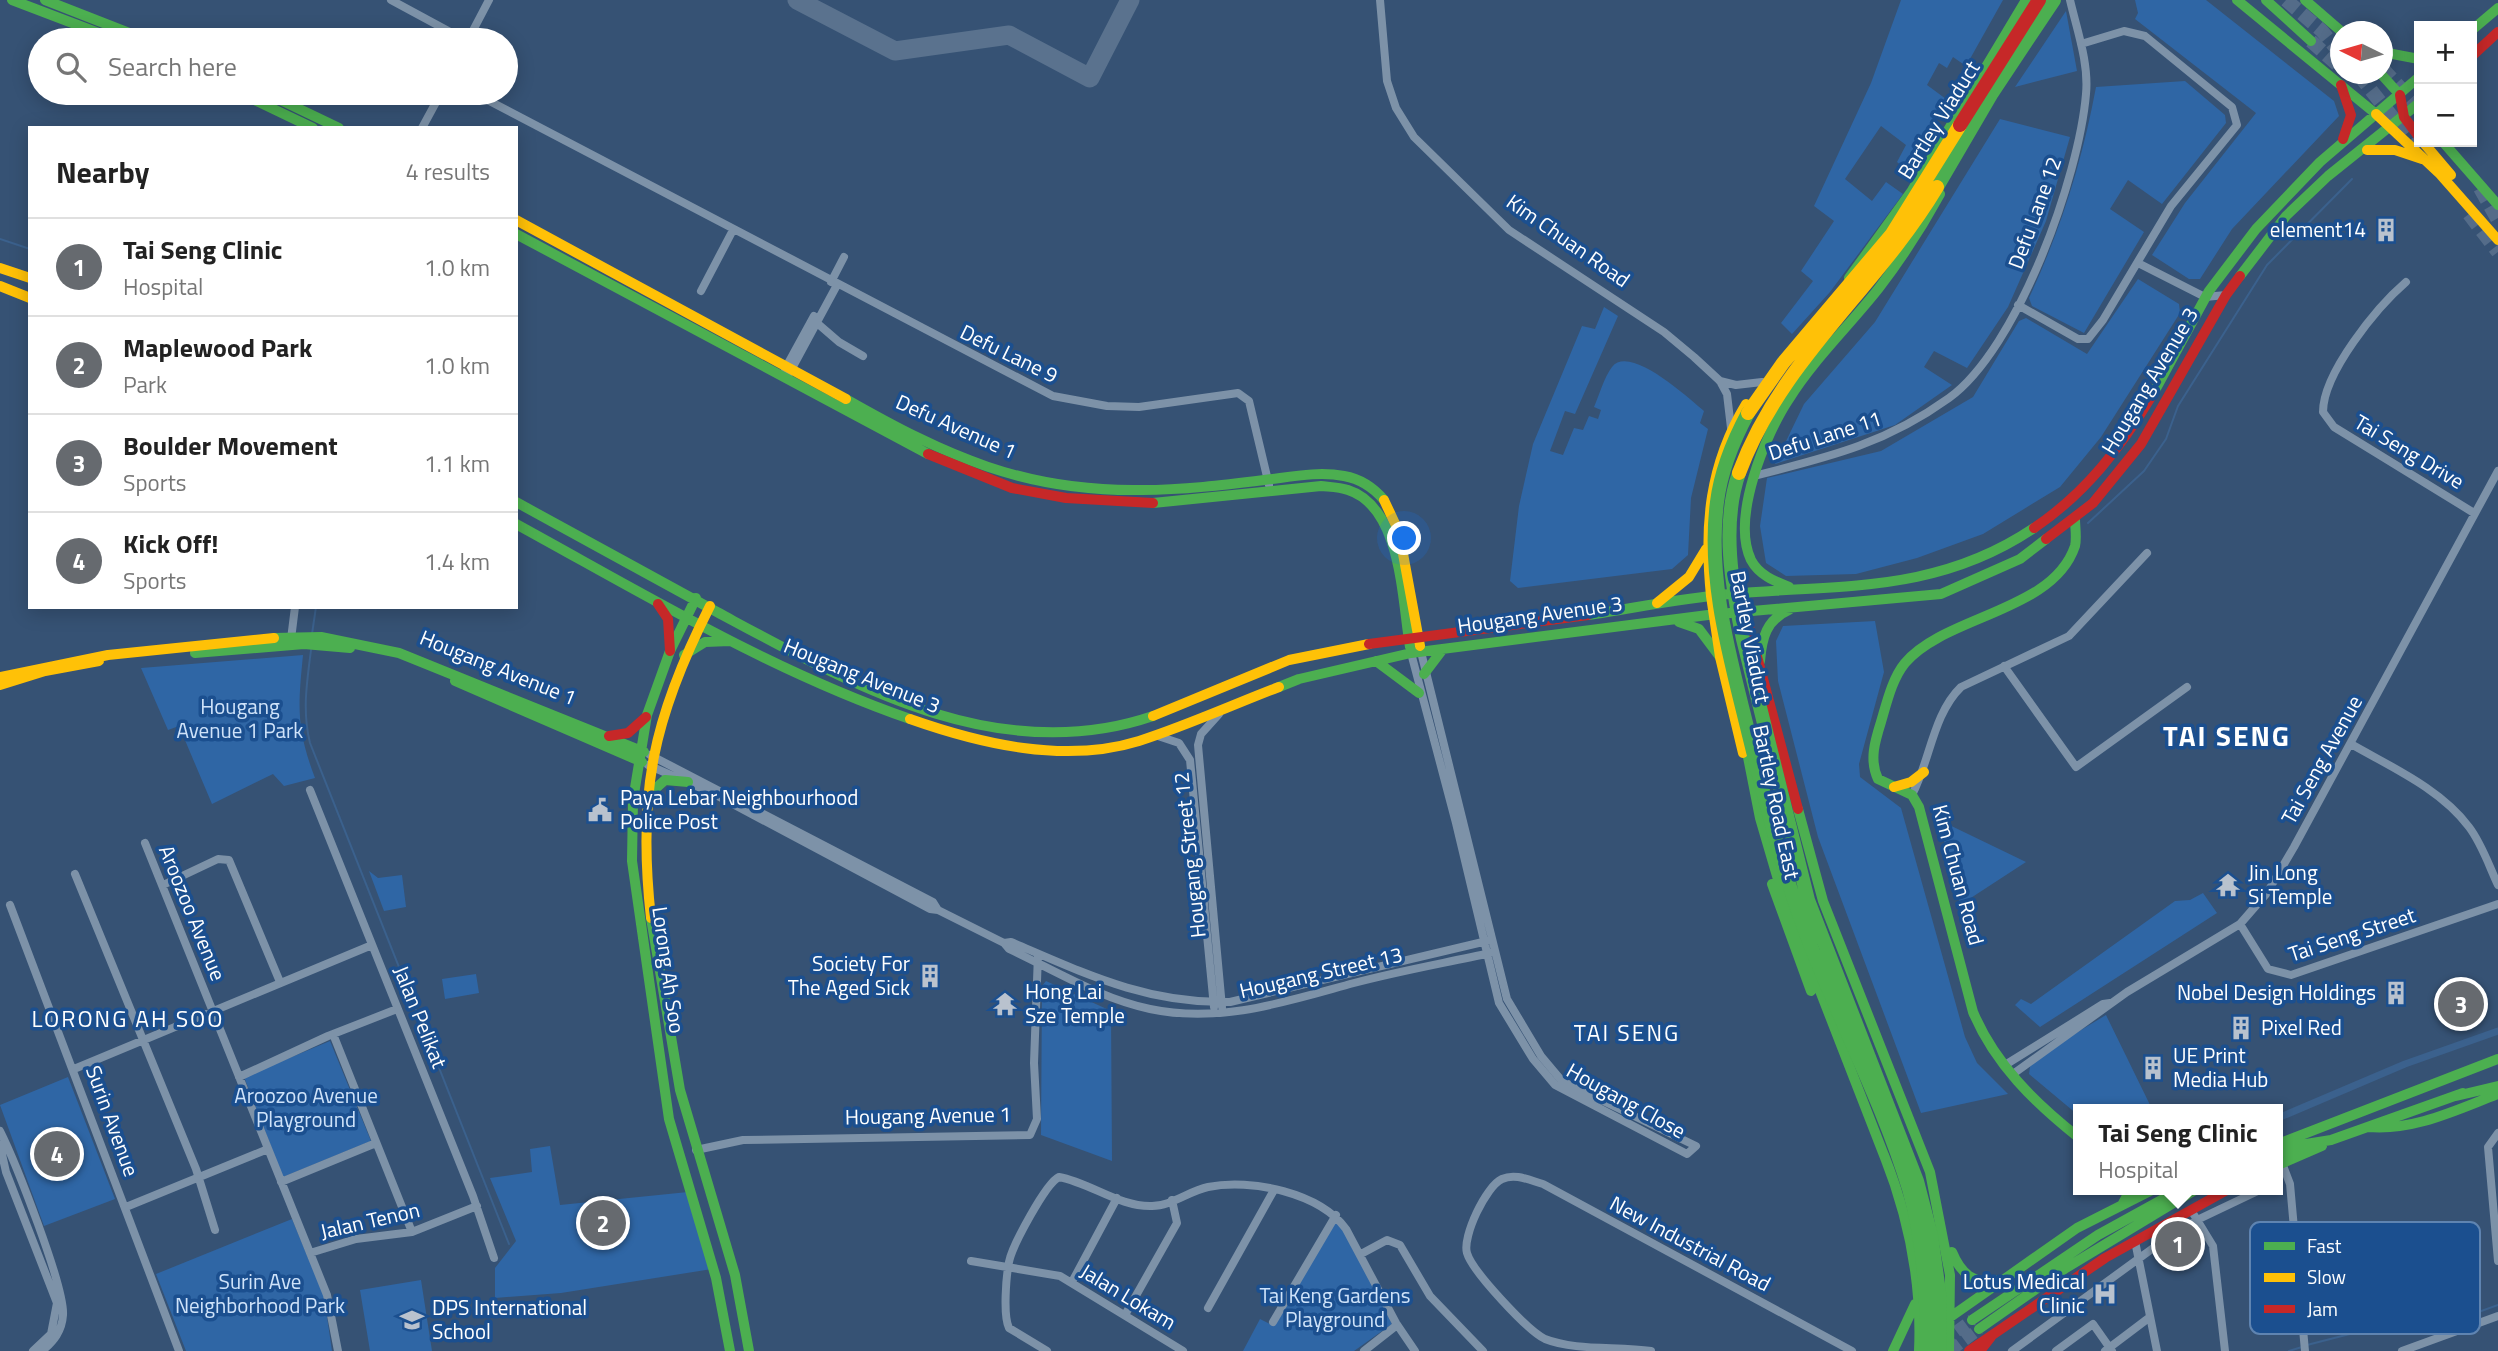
<!DOCTYPE html>
<html lang="en">
<head>
<meta charset="utf-8">
<style>
	:root { --surface:#fff; --page:#f6f6f6; --text:#222; --muted:#767676; --line:#e0e0e0; --accent:#666a6f }
	body { margin:0; font-family:"Titillium Web",sans-serif; background:var(--page); color:var(--text) }
	.controls { position:absolute; right:21px; top:21px; display:grid; overflow:hidden; border-radius:0px; box-shadow:0 4px 18px #0003 }
	.controls button { width:63px; height:63px; display:grid; place-items:center; padding:0; border:0; border-bottom:2px solid var(--line); background:var(--surface); color:var(--text); font:35px sans-serif }
	.compass { position:absolute; left:2330px; top:21px; width:63px; height:63px; border-radius:50%; background:var(--surface); box-shadow:0 4px 18px #0003; rotate:275deg }
	.you { position:absolute; left:1405px; top:539px; width:24px; height:24px; margin:-18px; border:5px solid #fff; border-radius:50%; background:#1a73e8; box-shadow:0 0 0 10px #1a73e833 }
	.badge { display:grid; place-items:center; width:46px; height:46px; border-radius:50%; background:var(--accent); color:#fff; font-size:23px; font-weight:700 }
	.pin { position:absolute; translate:-50% -50%; border:4px solid #fff; box-shadow:0 2px 7px #0006 }
	.popup { position:absolute; left:2073px; top:1104px; width:210px; height:91px; box-sizing:border-box; display:grid; place-content:center; border-radius:0px; background:var(--surface); filter:drop-shadow(0 2px 5px #0005); font-size:23px; white-space:nowrap; color:var(--muted) }
	.popup b { font-size:26px; color:var(--text) }
	.popup::after { content:''; position:absolute; left:50%; top:100%; margin-left:-14px; border:14px solid transparent; border-top-color:var(--surface) }
	.list { margin:0; padding:0; list-style:none }
	h2 { display:flex; justify-content:space-between; align-items:center; height:91px; margin:0; padding:0 28px; font-size:30px }
	h2 small { font-size:23px; font-weight:400; color:var(--muted) }
	.list li { display:grid; grid-template-columns:46px 1fr auto; gap:21px; align-items:center; box-sizing:border-box; height:98px; padding:0 28px; border-top:2px solid var(--line) }
	.list b { display:block; font-size:26px; white-space:nowrap }
	.list p { margin:0; font-size:23px; white-space:nowrap; color:var(--muted) }
	.list em { font-size:23px; font-style:normal; color:var(--muted) }
	.icon { flex:none; width:38px; height:38px; fill:none; stroke:currentColor; stroke-width:2; stroke-linecap:round; stroke-linejoin:round }
	.map { position:relative; flex:none; width:2498px; height:1351px; overflow:hidden }
	.search { position:absolute; background:var(--surface); box-shadow:0 4px 18px #0003; left:28px; top:28px; width:490px; height:77px; display:flex; align-items:center; gap:18px; box-sizing:border-box; padding:0 24px; border-radius:38px; color:var(--muted); font-size:26px }
	.panel { position:absolute; background:var(--surface); box-shadow:0 4px 18px #0003; left:28px; top:126px; width:490px; height:483px; border-radius:0px }
	.map>svg:first-child { display:block }
</style>
</head>
<body>
<div class="map">
<svg width="2498" height="1351" viewBox="0 0 2498 1351">
	<rect width="100%" height="100%" fill="#365274"/>
	<path fill="#2f66a5" d="M1901,0H2003L1966,66L1953,57L1947,68L1939,63L1927,85L1946,99L1904,179L1898,175L1903,167L1897,162L1906,145L1881,126L1845,179L1872,201L1886,182L1903,194L1830,292L1792,334L1781,323L1813,281L1801,271L1834,221L1814,206L1871,83Z
		M2135,0H2206L2334,101L2339,116L2232,229L2200,279H2189L2152,255L2185,203L2256,113L2135,19L2138,13Z
		M2066,11L2077,71L2015,87Z
		M2185,81L2225,115L2226,123L2162,204L2128,180L2110,209L2144,232L2084,333L2032,306L2029,298C2061,229 2082,162 2096,87Z
		M2000,119L2070,137L2046,221L2008,307L1967,368L1934,351L1924,367L1952,385L1895,425L1775,464L1804,404L1875,322Z
		M2138,279L2179,304L2180,313L2101,437L2060,487L1983,534L1917,558L1856,574L1786,576L1766,563L1760,526L1767,478L1881,451L1973,397L2019,321L2026,318L2087,354Z
		M1604,307L1618,316L1575,414L1565,411L1550,451L1563,455L1574,428L1583,430L1589,416L1598,419L1601,410L1594,407C1599,396 1604,377 1612,367C1630,344 1688,398 1704,411L1700,423L1708,429L1691,498L1688,555L1672,569L1518,588L1510,581L1519,506L1533,444L1582,326L1595,329Z
		M1875,621L1884,672L1859,764L1860,777L1901,808L1965,1037L1977,1063L2008,1094L1921,1113L1818,837L1778,681L1776,641L1783,626Z
		M303,655C298,707 296,728 315,778L284,786L273,774L212,804L179,726L168,730L141,668Z
		M1939,820L2026,862L1960,905Z
		M369,871L378,878L402,875L406,907L384,911Z
		M2203,893L2217,913L2040,1027L2015,1005L2021,999L2031,1004L2175,901L2190,900Z
		M476,974L479,993L445,999L442,979Z
		M1046,981L1111,1011L1112,1161L1041,1135L1042,986Z
		M2106,1015L2152,1109H2078V1115L2029,1074L2031,1060Z
		M330,1041L371,1141L283,1177L244,1077Z
		M68,1077L115,1199L44,1226L0,1105Z
		M550,1146L560,1205L688,1192L712,1269L561,1293L495,1298V1268L516,1241L490,1178L532,1172L530,1149Z
		M292,1219L324,1296L332,1351H186L156,1274Z
		M1335,1221L1349,1237L1392,1324L1354,1351H1243L1260,1319L1274,1326Z
		M421,1280L432,1351H370L360,1290Z"/>
	<g fill="none" stroke-linecap="round" stroke-linejoin="round">
		<path stroke="#3b618d" stroke-width="2" d="M0,239L30,249
			M2088,523L2144,471L2166,439L2178,406L2267,265L2352,179
			M312,634L316,607
			M311,650C307,682 302,711 310,743L509,1244
			M2307,1345L2377,1327L2418,1334L2498,1305
			M2289,1351L2302,1347"/>
		<path stroke="#3b618d" stroke-width="7" d="M2278,1118L2405,1064L2498,1031"/>
		<path stroke="#5a728e" stroke-width="19" d="M797,0L895,51L1009,35L1090,78L1130,0"/>
		<path stroke="#546c89" stroke-width="12" stroke-dasharray="12 6" stroke-linecap="butt" d="M1942,1342L1972,1320
			M1950,1351L1979,1329"/>
		<path stroke="#546c89" stroke-width="14" stroke-dasharray="14 7" stroke-linecap="butt" d="M2286,0L2322,31L2340,53
			M2311,41L2340,67
			M2382,68L2419,108
			M2358,74L2418,149
			M2480,188L2498,220
			M2469,214L2498,252"/>
		<path stroke="#7d92a8" stroke-width="8" d="M391,0L465,40
			M1380,0L1387,81L1396,108L1414,137L1509,230L1664,332L1694,357L1720,381L1727,394L1731,428
			M468,40L489,0
			M474,93L1053,396L1107,406L1139,407L1238,393L1249,401L1269,485
			M422,128L441,93
			M2138,263L2205,297L2226,295
			M831,282L844,257
			M2406,282C2377,307 2323,373 2323,412L2334,427L2474,513
			M701,291L733,230
			M2018,305L2078,339H2088L2103,320L2171,206L2237,125L2232,107L2145,36L2124,31L2081,44
			M817,323L839,342L863,356
			M785,369L814,316
			M790,372L837,285
			M1720,381L1736,385L1762,382
			M1754,476C1829,457 1885,444 1949,398C2018,348 2079,177 2086,94C2089,63 2077,30 2070,0
			M291,639L295,607
			M1411,653L1456,823L1499,1003L1533,1059L1555,1085L1687,1154L1696,1146L1562,1081L1541,1056L1507,999L1421,652
			M2004,666L2076,767L2187,687
			M1219,714L1201,734L1198,745L1222,1007
			M1158,736L1179,743L1190,760L1214,1007
			M2351,744C2391,767 2441,789 2469,827C2482,844 2489,866 2498,885
			M650,755L933,902L938,910
			M648,765L714,794L930,909L938,910L1004,943L1009,949C1054,970 1101,999 1150,1009C1221,1024 1288,1001 1354,983C1399,971 1445,963 1490,953
			M310,790L473,1196L494,1258
			M1912,795C1930,761 1933,714 1961,687L2069,636L2147,553
			M145,843L327,1295L338,1351
			M75,874L196,1169L215,1230
			M163,885L218,859L229,860L280,982
			M10,905L179,1351
			M2240,924L2268,969L2291,975L2498,904
			M1004,943L1011,942C1086,974 1147,1004 1230,1002L1487,941
			M333,1034L412,1232
			M2005,1065L2103,1004L2110,1003
			M74,1069L372,945
			M2013,1074L2127,992L2240,924L2267,893L2294,847L2498,471
			M239,1077L328,1036L397,1009
			M0,1131C15,1161 65,1287 63,1315C62,1331 54,1341 42,1351
			M2498,1133L2488,1147L2498,1261
			M0,1145L6,1172L57,1303L51,1334L33,1351
			M696,1150L743,1140L1030,1135L1037,1119L1034,1063L1038,954
			M2282,1163L2290,1184L2305,1351
			M281,1182L376,1143
			M126,1207L268,1149
			M2191,1210L2213,1246L2225,1351
			M2135,1241L2157,1351
			M310,1253L356,1239L412,1232L477,1206
			M1361,1254L1387,1240L1400,1245L1430,1296L1483,1351
			M971,1261L1060,1276L1183,1351
			M1072,1282L1117,1198
			M1208,1308L1274,1190
			M1125,1315L1177,1223L1172,1200
			M1273,1322L1336,1215
			M1047,1351L1009,1328C1003,1316 1006,1277 1009,1262C1012,1246 1046,1183 1059,1177C1091,1183 1119,1207 1152,1206C1171,1206 1189,1191 1208,1187C1251,1178 1320,1193 1346,1229L1396,1323L1415,1351
			M1364,1351L1397,1325
			M1651,1351C1618,1346 1575,1351 1545,1339C1528,1331 1472,1271 1467,1253C1462,1237 1486,1186 1502,1179C1515,1173 1529,1180 1543,1184L1852,1351
			M2012,1351L2156,1246L2197,1220L2260,1190
			M2056,1351L2093,1324L2112,1351
			M2105,1351L2150,1317
			M2402,1351L2498,1316"/>
		<path stroke="#4caf50" stroke-width="10" d="M12,0L117,40
			M45,0L147,40
			M2237,0L2376,114
			M2266,0L2311,41
			M2305,0L2342,32
			M2472,30L2498,8
			M2382,52L2419,59
			M2381,74L2400,95
			M240,93L313,128
			M266,93L339,128
			M2443,142L2498,205
			M2446,142L2447,145
			M516,234L928,454
			M2240,276L2286,216L2328,176L2419,103
			M1849,278L1911,192L2026,0
			M2153,394L2209,291L2256,229L2320,162L2419,77
			M846,399C946,456 1024,492 1142,490C1183,490 1224,485 1264,480C1290,477 1318,471 1344,476C1361,479 1373,487 1384,500
			M516,502C583,539 650,575 717,612C851,684 998,769 1153,716
			M1153,503L1321,486C1330,487 1339,487 1348,490C1402,507 1402,601 1410,647
			M2075,519C2075,527 2077,538 2075,546C2053,612 1946,615 1905,663C1892,679 1887,702 1881,722C1875,741 1869,760 1878,779L1912,795L1919,807L1973,1012C1995,1064 2034,1102 2078,1137
			M516,524C644,594 771,671 910,719
			M1789,587C1774,581 1759,575 1751,560C1731,518 1765,435 1789,399C1814,359 1850,325 1879,288C1902,258 1922,227 1940,194
			M696,598L670,651L647,715L633,800L632,861L669,1119L716,1278L730,1351
			M1588,615C1635,608 1682,598 1730,594C1841,584 1936,594 2034,528
			M1679,622L1699,629L1720,657
			M274,638L321,637L399,653L644,752
			M195,653L304,644L350,648
			M684,655L705,642L730,641
			M1376,661L1419,693
			M1760,661C1762,638 1766,620 1789,610
			M1424,674L1443,649
			M455,681L642,762
			M1279,687L1299,679L1411,653L1708,615L1941,594L2020,559L2046,539
			M1745,742L1760,818L1782,893L1887,1163
			M646,797L665,780L688,782
			M1798,809L1823,901L1930,1172L1950,1275L1949,1351
			M1772,884L1811,991
			M651,918L680,1090L735,1275L749,1351
			M2456,1096L2498,1086
			M2368,1127C2414,1131 2456,1110 2498,1094
			M2278,1144L2498,1059
			M2278,1154L2300,1145L2331,1140L2463,1093
			M1884,1155C1909,1218 1922,1284 1919,1351
			M2278,1165L2322,1146
			M2122,1205L2130,1190
			M1952,1252C1961,1274 1974,1285 1998,1280
			M1949,1318L2077,1228L2152,1190
			M1972,1320L2098,1235L2167,1197
			M1979,1329L2066,1268L2195,1190
			M1893,1351L1915,1304"/>
		<path stroke="#ffc107" stroke-width="10" d="M2376,114L2439,173L2498,240
			M2423,142L2451,175
			M2367,150H2395L2422,159
			M516,220L846,399
			M0,268L30,278
			M0,286L30,298
			M1384,500L1399,532L1420,646
			M1711,596C1704,526 1709,465 1746,404
			M1711,596L1720,657L1743,753
			M1657,603L1689,577L1706,549
			M0,677L108,655L274,638
			M0,685L45,671L99,661
			M1153,716L1289,660L1369,644
			M910,719C981,744 1065,764 1139,741C1186,726 1232,705 1279,687
			M1894,787L1911,782L1924,772
			M651,918C637,793 653,718 710,606"/>
		<path stroke="#c62828" stroke-width="10" d="M2472,56L2498,32
			M2341,85L2351,115L2343,139
			M2400,95L2404,117L2419,137
			M928,454L1012,488L1066,498L1153,503
			M2034,528C2086,493 2121,447 2153,394
			M2046,539L2093,503L2141,444L2226,295L2240,276
			M1740,593L1798,809
			M658,604L668,619L670,651
			M1369,644L1588,615
			M609,736L628,733L646,717
			M1969,1351L2105,1258L2227,1190
			M1980,1351L1991,1337"/>
		<path stroke="#4caf50" stroke-width="14" d="M1937,187L1992,93L2054,0
			M1748,413C1733,441 1721,470 1717,502C1707,579 1730,657 1748,731C1766,804 1784,879 1812,949C1843,1029 1884,1106 1909,1189C1924,1242 1927,1296 1927,1351
			M1739,473C1721,524 1732,587 1743,639L1808,900L1917,1181L1931,1235L1939,1291L1940,1351"/>
		<path stroke="#ffc107" stroke-width="14" d="M1748,413L1783,363L1892,234L1960,125
			M1739,473C1781,359 1876,289 1937,187"/>
		<path stroke="#c62828" stroke-width="14" d="M1960,125L2039,0"/>
	</g>
	<defs>
		<g id="building-bare" transform="scale(1.89)"><path d="M-4-6H4V6H1V3H-1V6H-4ZM-2.5-4.3h1.7v1.8h-1.7ZM.8-4.3h1.7v1.8H.8ZM-2.5-1h1.7V.8h-1.7ZM.8-1h1.7V.8H.8Z" fill="#b9c2ce" stroke="#1b4f8f" stroke-width="2.5" paint-order="stroke"/></g>
		<g id="civic-bare" transform="scale(1.89)"><path d="M-.6-6.5H3V-4.5H.6V-3L4-1V1h2V6H-6V1h2V-1L-.6-3ZM-1.2 2.5V6h2.4V2.5Z" fill="#b9c2ce" stroke="#1b4f8f" stroke-width="2.5" paint-order="stroke"/></g>
		<g id="temple-bare" transform="scale(1.89)"><path d="M0-6L5-2H3V0L6.5 2.5H4V6H1.5V3h-3V6H-4V2.5H-6.5L-3 0V-2H-5Z" fill="#b9c2ce" stroke="#1b4f8f" stroke-width="2.5" paint-order="stroke"/></g>
		<g id="hospital-bare" transform="scale(1.89)"><path d="M-5-5h3v3.5h4V-5h3V5h-3V1.5h-4V5h-3Z" fill="#b9c2ce" stroke="#1b4f8f" stroke-width="2.5" paint-order="stroke"/></g>
		<g id="school-bare" transform="scale(1.89)"><path d="M0-5L7-2L0 1L-7-2ZM-4 1L0 2.5L4 1V4Q0 6-4 4Z" fill="#b9c2ce" stroke="#1b4f8f" stroke-width="2.5" paint-order="stroke"/></g>
	</defs>
	<g fill-rule="evenodd">
		<use href="#building-bare" x="2386" y="230"/>
		<use href="#civic-bare" x="600" y="810"/>
		<use href="#temple-bare" x="2228" y="885"/>
		<use href="#building-bare" x="930" y="976"/>
		<use href="#building-bare" x="2396" y="993"/>
		<use href="#temple-bare" x="1005" y="1004"/>
		<use href="#building-bare" x="2241" y="1028"/>
		<use href="#building-bare" x="2153" y="1068"/>
		<use href="#hospital-bare" x="2105" y="1294"/>
		<use href="#school-bare" x="412" y="1320"/>
	</g>
	<g text-anchor="middle" stroke-width="7" stroke-linejoin="round" paint-order="stroke">
		<g font-size="21" fill="#fff" stroke="#1b4f8f">
			<text transform="translate(1939 120) rotate(-58)" y="7">Bartley Viaduct</text>
			<text transform="translate(2035 213) rotate(-70)" y="7">Defu Lane 12</text>
			<text transform="translate(1568 241) rotate(35)" y="7">Kim Chuan Road</text>
			<text transform="translate(1009 354) rotate(26)" y="7">Defu Lane 9</text>
			<text transform="translate(2150 381) rotate(-59)" y="7">Hougang Avenue 3</text>
			<text transform="translate(956 427) rotate(24)" y="7">Defu Avenue 1</text>
			<text transform="translate(1825 436) rotate(-18)" y="7">Defu Lane 11</text>
			<text transform="translate(2409 452) rotate(31)" y="7">Tai Seng Drive</text>
			<text transform="translate(1540 615) rotate(-8)" y="7">Hougang Avenue 3</text>
			<text transform="translate(1750 637) rotate(79)" y="7">Bartley Viaduct</text>
			<text transform="translate(498 668) rotate(22)" y="7">Hougang Avenue 1</text>
			<text transform="translate(862 676) rotate(22)" y="7">Hougang Avenue 3</text>
			<text transform="translate(2322 760) rotate(-61)" y="7">Tai Seng Avenue</text>
			<text transform="translate(1776 802) rotate(78)" y="7">Bartley Road East</text>
			<text transform="translate(1190 855) rotate(-96)" y="7">Hougang Street 12</text>
			<text transform="translate(1958 875) rotate(75)" y="7">Kim Chuan Road</text>
			<text transform="translate(192 913) rotate(68)" y="7">Aroozoo Avenue</text>
			<text transform="translate(2352 935) rotate(-18)" y="7">Tai Seng Street</text>
			<text transform="translate(668 970) rotate(82)" y="7">Lorong Ah Soo</text>
			<text transform="translate(1321 973) rotate(-13)" y="7">Hougang Street 13</text>
			<text transform="translate(420 1017) rotate(68)" y="7">Jalan Pelikat</text>
			<text transform="translate(1626 1101) rotate(29)" y="7">Hougang Close</text>
			<text transform="translate(928 1116) rotate(-1)" y="7">Hougang Avenue 1</text>
			<text transform="translate(112 1121) rotate(70)" y="7">Surin Avenue</text>
			<text transform="translate(370 1221) rotate(-13)" y="7">Jalan Tenon</text>
			<text transform="translate(1690 1244) rotate(28)" y="7">New Industrial Road</text>
			<text transform="translate(1128 1297) rotate(31)" y="7">Jalan Lokam</text>
		</g>
		<g font-size="21" fill="#fff" stroke="#1b4f8f" text-anchor="start">
			<text x="2366" y="237" text-anchor="end">element14</text>
			<text x="620" y="805">Paya Lebar Neighbourhood<tspan x="620" dy="24">Police Post</tspan></text>
			<text x="2248" y="880">Jin Long<tspan x="2248" dy="24">Si Temple</tspan></text>
			<text x="910" y="971" text-anchor="end">Society For<tspan x="910" dy="24">The Aged Sick</tspan></text>
			<text x="1025" y="999">Hong Lai<tspan x="1025" dy="24">Sze Temple</tspan></text>
			<text x="2376" y="1000" text-anchor="end">Nobel Design Holdings</text>
			<text x="2261" y="1035">Pixel Red</text>
			<text x="2173" y="1063">UE Print<tspan x="2173" dy="24">Media Hub</tspan></text>
			<text x="2085" y="1289" text-anchor="end">Lotus Medical<tspan x="2085" dy="24">Clinic</tspan></text>
			<text x="432" y="1315">DPS International<tspan x="432" dy="24">School</tspan></text>
		</g>
		<g font-size="21" fill="#cfe3fa" stroke="#1b4f8f">
			<text x="240" y="714">Hougang<tspan x="240" dy="24">Avenue 1 Park</tspan></text>
			<text x="306" y="1103">Aroozoo Avenue<tspan x="306" dy="24">Playground</tspan></text>
			<text x="260" y="1289">Surin Ave<tspan x="260" dy="24">Neighborhood Park</tspan></text>
			<text x="1335" y="1303">Tai Keng Gardens<tspan x="1335" dy="24">Playground</tspan></text>
		</g>
		<g font-size="23" letter-spacing="2" fill="#fff" stroke="#1b4f8f">
			<text x="128" y="1027">LORONG AH SOO</text>
			<text x="1627" y="1041">TAI SENG</text>
		</g>
		<g font-size="28" font-weight="bold" letter-spacing="2" fill="#fff" stroke="#1b4f8f">
			<text x="2227" y="746">TAI SENG</text>
		</g>
	</g>
	<rect x="2250" y="1222" width="230" height="112" rx="10" fill="#1b4f8f" stroke="#5f84b1" stroke-width="2"/>
	<rect x="2264" y="1242" width="31" height="8" fill="#4caf50"/>
	<rect x="2264" y="1273" width="31" height="9" fill="#ffc107"/>
	<rect x="2264" y="1305" width="31" height="8" fill="#c62828"/>
	<g font-size="19" fill="#fff">
		<text x="2307" y="1253">Fast</text>
		<text x="2307" y="1284">Slow</text>
		<text x="2307" y="1316">Jam</text>
	</g>
</svg>
<div class="controls">
<button>+</button>
<button>−</button>
</div>
<svg class="compass" viewBox="-18 -18 36 36"><path d="M0-13l5 13h-10z" fill="#e53935"/><path d="M0 13l5-13h-10z" fill="#767676"/></svg>
<div class="you"></div>
<div class="pin badge" style="left:2178px;top:1244px">1</div>
<div class="popup"><b>Tai Seng Clinic</b>Hospital</div>
<div class="pin badge" style="left:603px;top:1223px">2</div>
<div class="pin badge" style="left:2461px;top:1004px">3</div>
<div class="pin badge" style="left:57px;top:1154px">4</div>
<div class="search"><svg class="icon" aria-label="search" viewBox="0 0 24 24"><circle cx="10" cy="10" r="6"/><path d="M15 15l6 6"/></svg>Search here</div>
<section class="panel">
<h2>Nearby<small>4 results</small></h2>
<ul class="list">
<li><span class="badge">1</span><div><b>Tai Seng Clinic</b><p>Hospital</p></div><em>1.0 km</em></li>
<li><span class="badge">2</span><div><b>Maplewood Park</b><p>Park</p></div><em>1.0 km</em></li>
<li><span class="badge">3</span><div><b>Boulder Movement</b><p>Sports</p></div><em>1.1 km</em></li>
<li><span class="badge">4</span><div><b>Kick Off!</b><p>Sports</p></div><em>1.4 km</em></li>
</ul>
</section>
</div>
</body>
</html>
